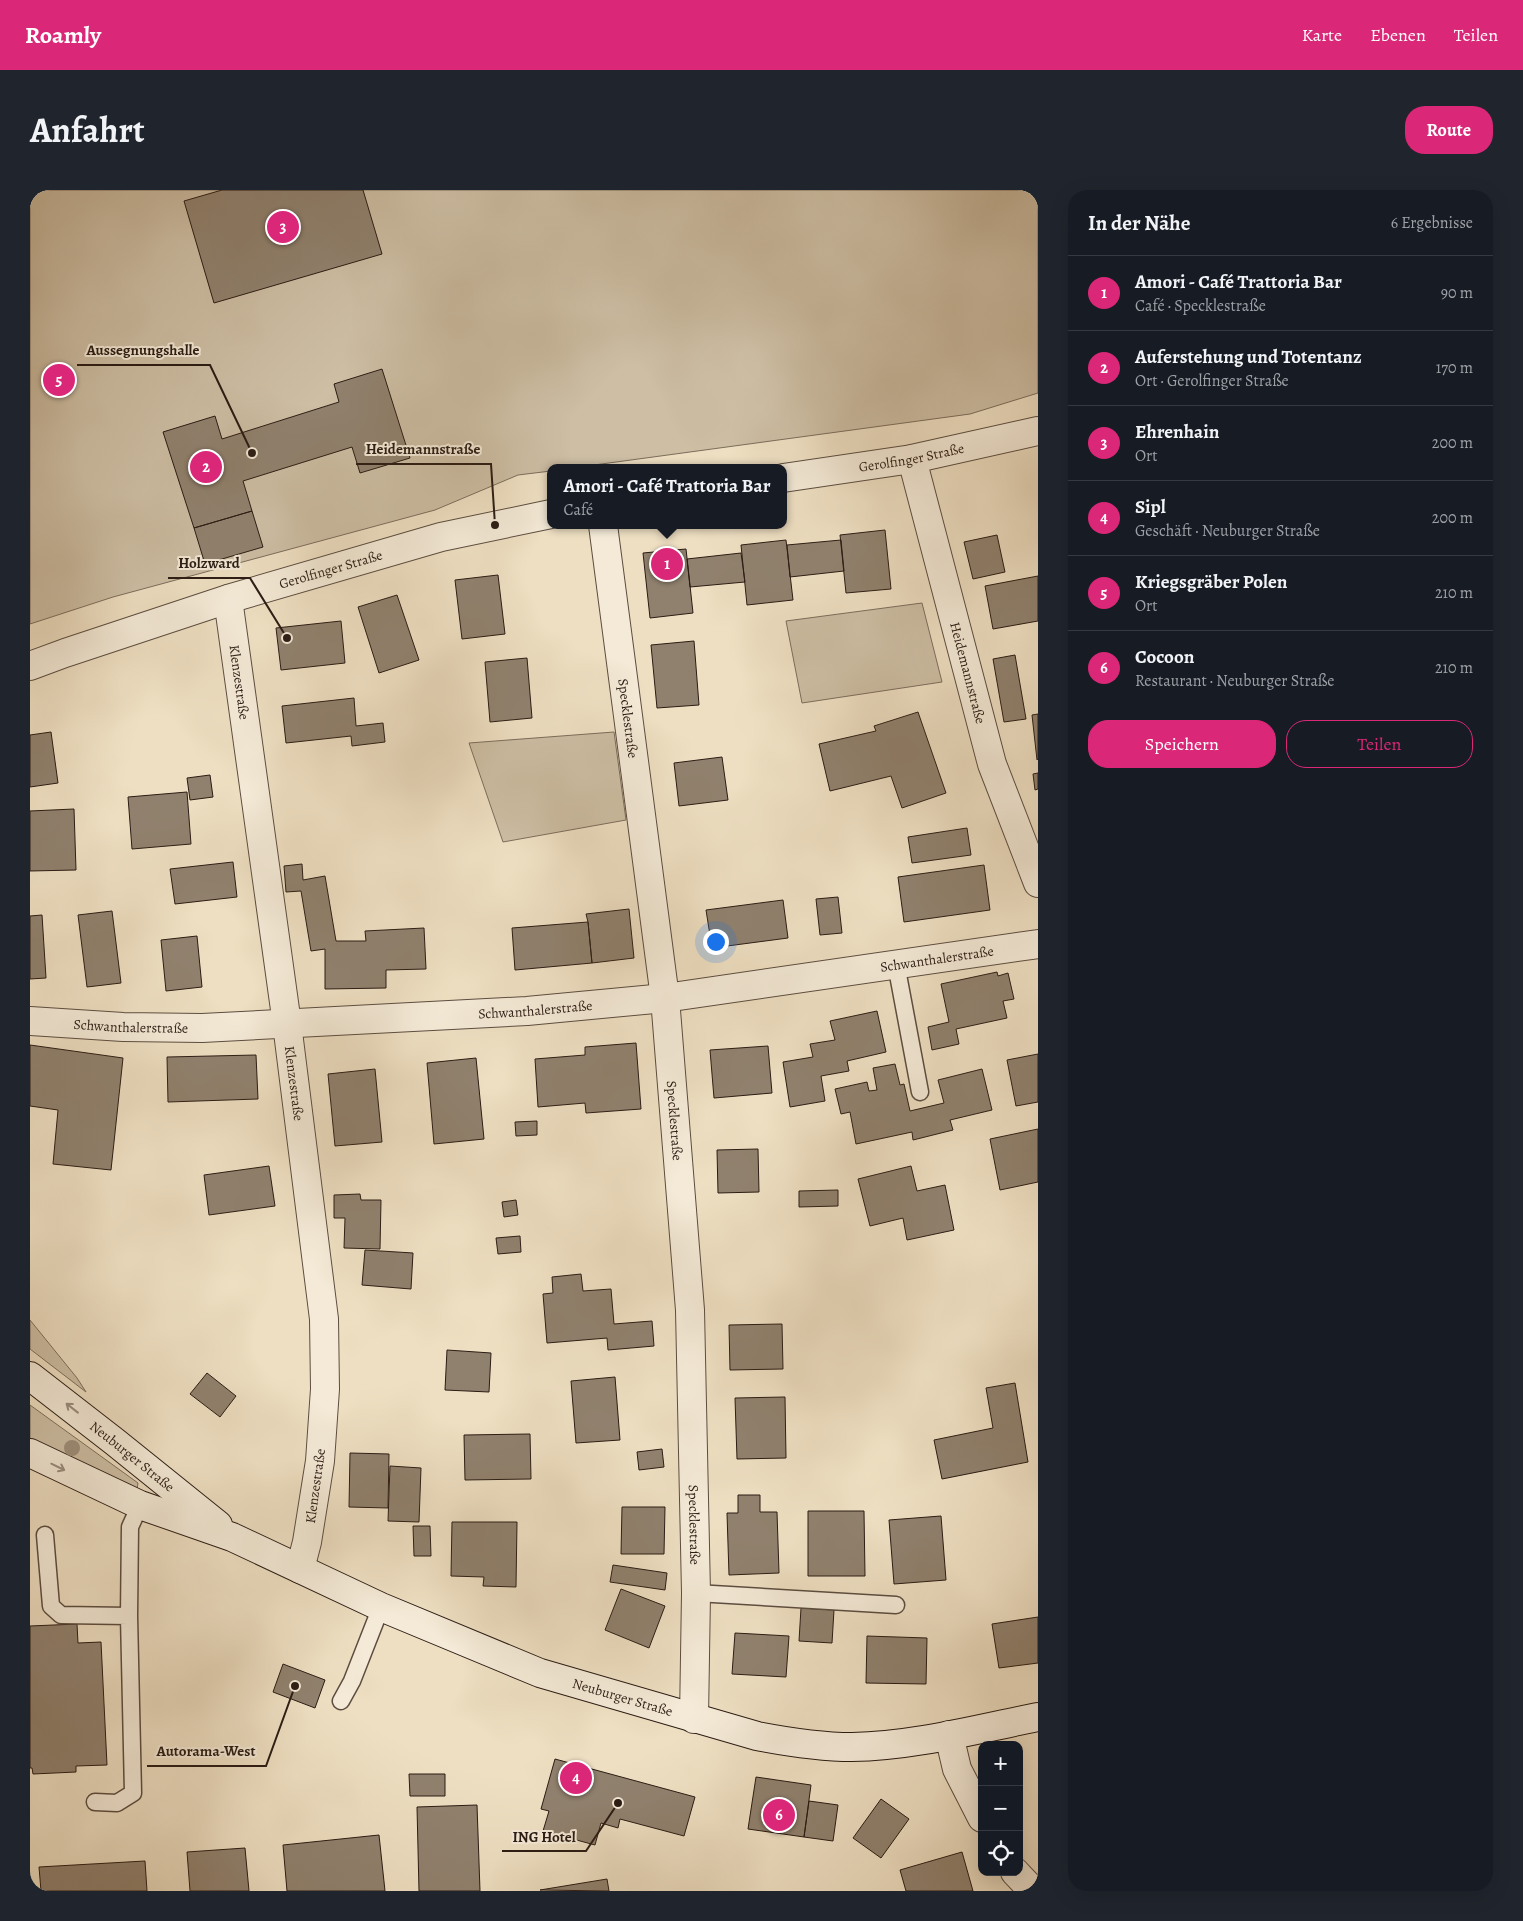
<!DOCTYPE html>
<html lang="de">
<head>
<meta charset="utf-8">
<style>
	:root { --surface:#171b24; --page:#20242c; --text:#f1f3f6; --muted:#9ea1a6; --line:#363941; --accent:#db2777 }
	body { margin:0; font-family:Alegreya,serif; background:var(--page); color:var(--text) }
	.controls { position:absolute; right:15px; bottom:15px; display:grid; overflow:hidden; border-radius:10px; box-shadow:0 5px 20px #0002 }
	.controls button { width:45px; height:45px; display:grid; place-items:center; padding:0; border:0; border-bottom:1px solid var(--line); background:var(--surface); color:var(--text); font:25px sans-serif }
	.you { position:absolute; left:685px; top:751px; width:18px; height:18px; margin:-12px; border:4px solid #fff; border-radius:50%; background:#1a73e8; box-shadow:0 0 0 8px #1a73e833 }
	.badge { display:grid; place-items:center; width:32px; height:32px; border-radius:50%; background:var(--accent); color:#fff; font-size:16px; font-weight:700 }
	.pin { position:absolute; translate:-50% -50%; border:2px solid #fff; box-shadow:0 1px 5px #0006 }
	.popup { position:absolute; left:517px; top:274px; width:240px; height:65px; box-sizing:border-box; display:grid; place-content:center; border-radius:10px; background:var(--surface); filter:drop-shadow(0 1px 4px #0005); font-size:16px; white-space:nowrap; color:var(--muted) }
	.popup b { font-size:19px; color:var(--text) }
	.popup::after { content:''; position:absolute; left:50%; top:100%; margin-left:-10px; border:10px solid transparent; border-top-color:var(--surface) }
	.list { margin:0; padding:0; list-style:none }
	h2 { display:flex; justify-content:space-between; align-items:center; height:65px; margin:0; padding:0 20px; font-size:21px }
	h2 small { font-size:16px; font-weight:400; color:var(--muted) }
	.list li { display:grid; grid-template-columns:32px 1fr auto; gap:15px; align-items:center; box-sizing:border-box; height:75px; padding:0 20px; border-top:1px solid var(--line) }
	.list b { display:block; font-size:19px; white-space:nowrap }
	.list p { margin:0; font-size:16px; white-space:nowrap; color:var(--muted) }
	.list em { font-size:16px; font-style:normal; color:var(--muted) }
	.actions { display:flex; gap:10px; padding:15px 20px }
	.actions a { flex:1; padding:11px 0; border:1px solid var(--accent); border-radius:20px; text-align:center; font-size:18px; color:var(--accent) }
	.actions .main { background:var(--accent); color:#fff }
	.icon { flex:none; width:28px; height:28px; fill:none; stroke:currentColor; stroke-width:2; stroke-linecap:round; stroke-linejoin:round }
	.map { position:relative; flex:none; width:1008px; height:1701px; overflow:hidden; border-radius:20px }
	header { display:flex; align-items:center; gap:30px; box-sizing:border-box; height:70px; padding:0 25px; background:var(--accent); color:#fff }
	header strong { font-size:24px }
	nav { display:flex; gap:28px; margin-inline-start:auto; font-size:18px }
	.intro { display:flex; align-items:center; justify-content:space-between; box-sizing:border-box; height:120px; padding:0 30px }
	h1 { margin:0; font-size:35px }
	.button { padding:12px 22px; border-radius:20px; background:var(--accent); color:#fff; font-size:18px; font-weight:700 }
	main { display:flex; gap:30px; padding:0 30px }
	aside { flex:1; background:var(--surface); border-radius:20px; box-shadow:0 5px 20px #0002 }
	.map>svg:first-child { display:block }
</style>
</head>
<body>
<header>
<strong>Roamly</strong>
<nav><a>Karte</a><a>Ebenen</a><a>Teilen</a></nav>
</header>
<div class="intro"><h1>Anfahrt</h1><a class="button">Route</a></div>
<main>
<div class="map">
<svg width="1008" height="1701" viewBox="0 0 1008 1701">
	<rect width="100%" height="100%" fill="#eedfc2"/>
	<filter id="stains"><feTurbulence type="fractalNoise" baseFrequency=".004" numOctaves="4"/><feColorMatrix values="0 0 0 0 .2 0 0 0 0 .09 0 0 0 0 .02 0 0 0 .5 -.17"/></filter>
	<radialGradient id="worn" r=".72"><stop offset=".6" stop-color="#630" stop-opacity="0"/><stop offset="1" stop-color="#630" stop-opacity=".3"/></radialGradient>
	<path fill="#cdbea4" stroke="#7c6d5c" d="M0,0H1008V203L940,224L542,278H521V281L488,285L405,320L83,407L0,434Z
		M892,413L912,492L772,513L756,431Z
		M584,542L596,630L473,652L439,553Z
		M0,1130L47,1188L56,1202L0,1159Z
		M0,1215L108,1293L107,1299L0,1251Z"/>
	<path fill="#90816e" stroke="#2b1c14" d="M192,0H333L352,64L184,113L154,11Z
		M352,179L380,268L330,283L322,257L213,291L222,321L164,338L133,242L185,226L192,249L309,212L304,194Z
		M222,321L233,357L175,374L164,338Z
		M855,340L861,399L816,403L810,345Z
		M967,345L975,382L943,389L934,352Z
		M756,350L763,410L717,415L711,355Z
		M811,350L814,381L760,387L757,355Z
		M656,359L663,423L620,428L613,363Z
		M711,363L715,392L660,397L657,369Z
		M468,385L475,444L432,449L425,390Z
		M1008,386V431L963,439L955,396Z
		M367,405L389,470L349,483L328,417Z
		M311,431L315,473L251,480L246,438Z
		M664,451L669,515L627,518L621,455Z
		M985,465L996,529L974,532L963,469Z
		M497,468L502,528L460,532L455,472Z
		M324,508L326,536L353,533L355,552L322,556L321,546L256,553L252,516Z
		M888,522L916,603L872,618L861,586L800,601L789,554L846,541L844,536Z
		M1008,524V569L1007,570L1002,525Z
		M21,542L28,593L0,597V545Z
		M692,567L698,610L649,616L644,573Z
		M1008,583V599L1005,600L1003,584Z
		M180,585L183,607L160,610L157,588Z
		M157,602L161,654L102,659L98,607Z
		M44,619L46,680L0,681V621Z
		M937,638L941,665L882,673L878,647Z
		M203,672L207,707L145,714L140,679Z
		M272,674L273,690L295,686L306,751H336L335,741L394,738L396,779L356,780V798L295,799V759L281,761L271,701L256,702L254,676Z
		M954,675L960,720L874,732L868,687Z
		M808,707L812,743L790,745L786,709Z
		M753,710L758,748L682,758L676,720Z
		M599,719L604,768L562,773L558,732L556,724Z
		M82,721L91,793L57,797L48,725Z
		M12,725L16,788L0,789V726Z
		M558,732L562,773L485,780L482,738Z
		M167,746L172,797L136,801L131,750Z
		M967,782L968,786L978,783L984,809L973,811L977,828L926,839L929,854L902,860L898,837L919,832L911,794Z
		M847,821L856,862L817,871L819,881L791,886L795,911L760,917L753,872L783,867L780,854L805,850L800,831Z
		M606,853L611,919L556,923L555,913L508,917L505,869L555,865V857Z
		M0,855L93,868L81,980L23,974L28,920L0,916Z
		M738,856L742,903L684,908L680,860Z
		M1008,864V912L986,916L977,870Z
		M226,865L228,909L138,912L137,867Z
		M446,868L454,949L404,954L397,873Z
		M865,874L870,895L874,894L880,921L914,913L908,890L952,879L962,920L920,930L923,940L883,950L882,942L826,954L820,922L811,924L805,899L837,892L839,901L847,900L843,878Z
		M345,879L352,952L305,956L298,884Z
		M507,931V945L486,946L485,932Z
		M1008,939V992L970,1000L960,949Z
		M728,959L729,1002L688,1003L687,960Z
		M239,976L245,1016L179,1025L174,985Z
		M881,976L887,1001L915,995L924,1040L877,1050L873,1028L840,1036L828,989Z
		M808,1000V1016L769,1017V1001Z
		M330,1004L331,1010H351L350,1059L314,1058L315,1028H304V1005Z
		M486,1010L488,1025L474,1027L472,1012Z
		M490,1046L491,1062L468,1064L466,1048Z
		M335,1060L383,1063L381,1099L332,1095Z
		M551,1084L553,1101L581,1099L584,1134L622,1131L624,1156L578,1160L577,1148L517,1153L513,1104L523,1103L522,1087Z
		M752,1134L753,1179L700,1180L699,1135Z
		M417,1160L461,1163L459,1202L415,1200Z
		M177,1183L206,1206L190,1227L160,1204Z
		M585,1187L590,1250L546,1253L541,1191Z
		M985,1193L998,1272L912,1289L904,1250L963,1238L956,1198Z
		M755,1207L756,1268L707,1269L705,1208Z
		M500,1244L501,1289L435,1290L434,1245Z
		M632,1259L634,1277L609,1280L607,1262Z
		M320,1263L359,1264L358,1318L319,1317Z
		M360,1276L391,1278L389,1332L358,1331Z
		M708,1305H730V1322H747L749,1383L699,1385L697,1323H708Z
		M592,1317H635L634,1364H591Z
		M778,1321H834L835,1386H778Z
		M911,1326L916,1390L864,1394L859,1330Z
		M422,1332H487L486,1397L453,1396L454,1387L421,1386Z
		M383,1336H400L401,1366H384Z
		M583,1375L637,1383L635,1400L580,1392Z
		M591,1399L635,1416L619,1458L575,1440Z
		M771,1418L804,1420L802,1453L769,1451Z
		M1008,1427V1473L969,1478L962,1434Z
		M47,1434L48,1453L71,1452L77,1575L46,1576V1582L3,1584L2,1578H0V1436Z
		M705,1443L759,1446L756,1487L702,1484Z
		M837,1446L897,1448L896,1494L836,1493Z
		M253,1474L295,1490L285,1518L243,1502Z
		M525,1569L665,1607L654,1646L590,1629L588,1638L571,1633L565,1655L513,1641L519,1621L511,1619Z
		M379,1584H415V1606H380Z
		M726,1587L781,1595L774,1647L718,1639Z
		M851,1609L879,1629L851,1668L823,1648Z
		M779,1611L808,1615L803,1651L774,1647Z
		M447,1615L450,1701H389L387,1617Z
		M349,1645L355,1701H257L253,1655Z
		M215,1658L219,1701H160L157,1662Z
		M932,1662L943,1701H876L870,1680Z
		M115,1671L117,1701H11L9,1677Z
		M577,1689L579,1701L510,1700Z"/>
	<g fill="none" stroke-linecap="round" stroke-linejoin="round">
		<g stroke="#5c4d40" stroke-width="19">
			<path id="service" d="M866,774L890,902
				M15,1345L21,1416L31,1425L99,1426
				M666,1403L866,1415
				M311,1511L322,1491L351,1417
				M65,1612L87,1613L103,1603L99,1426L100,1337L110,1315"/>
		</g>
		<g stroke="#5c4d40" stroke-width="30">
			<g id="minor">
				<path id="s1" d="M882,269L962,574L1008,693"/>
				<path id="s2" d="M573,335L635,808L660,1120L666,1403L664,1529"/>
				<path id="s3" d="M198,409L257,834L294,1129L295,1199L290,1271L277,1352L270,1379"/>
				<path id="s4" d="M0,831L93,837L172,838L497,821L635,808L1008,754"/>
				<path d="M919,1545L927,1579L952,1628"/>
				<path d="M985,1682L1003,1701"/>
			</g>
		</g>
		<g stroke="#5c4d40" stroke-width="30">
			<g id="tertiary">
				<path id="s5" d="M753,288L882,269L1008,241"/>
				<path id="s6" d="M0,476L35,463L198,409L411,347L521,324"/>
			</g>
		</g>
		<g stroke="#2b1c14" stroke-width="30">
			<g id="secondary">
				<path id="s7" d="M0,1186L85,1252L188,1335"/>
				<path id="s8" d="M0,1263L110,1315L202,1347L351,1417L510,1483L727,1546C758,1552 790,1557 822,1557C885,1556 947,1539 1008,1527"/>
			</g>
		</g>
		<use href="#service" stroke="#f4ead7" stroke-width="16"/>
		<use href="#minor" stroke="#f4ead7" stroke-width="28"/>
		<use href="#tertiary" stroke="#f4ead7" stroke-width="28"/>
		<use href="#secondary" stroke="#f4ead7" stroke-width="28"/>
	</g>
	<circle fill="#9e8f7a" cx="42" cy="1258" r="8"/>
	<defs><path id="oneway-shaft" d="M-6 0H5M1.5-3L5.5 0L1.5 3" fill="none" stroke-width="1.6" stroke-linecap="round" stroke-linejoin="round" transform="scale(1.25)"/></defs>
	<g stroke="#9a8d7f">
		<use href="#oneway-shaft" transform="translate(42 1218) rotate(-142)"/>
		<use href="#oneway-shaft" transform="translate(28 1277) rotate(26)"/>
	</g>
	<g text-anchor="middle" stroke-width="4" stroke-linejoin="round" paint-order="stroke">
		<g font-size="14" fill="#2b1c14" stroke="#f4ead7">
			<text dy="5" stroke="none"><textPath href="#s5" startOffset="130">Gerolfinger Straße</textPath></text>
			<text dy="5" stroke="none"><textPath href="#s6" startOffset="316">Gerolfinger Straße</textPath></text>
			<text dy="5" stroke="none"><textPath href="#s1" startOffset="221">Heidemannstraße</textPath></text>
			<text dy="5" stroke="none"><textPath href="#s3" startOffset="84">Klenzestraße</textPath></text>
			<text dy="5" stroke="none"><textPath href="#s2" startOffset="195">Specklestraße</textPath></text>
			<text dy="5" stroke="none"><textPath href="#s4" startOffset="911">Schwanthalerstraße</textPath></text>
			<text dy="5" stroke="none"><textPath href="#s4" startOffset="506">Schwanthalerstraße</textPath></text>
			<text dy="5" stroke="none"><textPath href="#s4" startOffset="101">Schwanthalerstraße</textPath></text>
			<text dy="5" stroke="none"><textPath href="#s3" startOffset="489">Klenzestraße</textPath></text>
			<text dy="5" stroke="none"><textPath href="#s2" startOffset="600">Specklestraße</textPath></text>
			<text dy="5" stroke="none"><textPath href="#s7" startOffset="130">Neuburger Straße</textPath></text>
			<text transform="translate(285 1296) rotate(-82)" y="5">Klenzestraße</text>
			<text dy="5" stroke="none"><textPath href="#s2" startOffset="1005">Specklestraße</textPath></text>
			<text dy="5" stroke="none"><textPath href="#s8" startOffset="642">Neuburger Straße</textPath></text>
		</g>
	</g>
	<path fill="none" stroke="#2b1c14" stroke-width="2" d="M222 263L180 175H47M465 335L461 274H326M257 448L220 388H138M265 1496L236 1576H117M588 1613L556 1661H472"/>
	<g fill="#2b1c14" stroke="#f4ead7" stroke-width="2">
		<circle cx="222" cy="263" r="5"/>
		<circle cx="465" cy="335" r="5"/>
		<circle cx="257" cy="448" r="5"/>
		<circle cx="265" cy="1496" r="5"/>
		<circle cx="588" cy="1613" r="5"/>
	</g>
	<g font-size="15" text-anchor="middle" font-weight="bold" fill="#2b1c14" stroke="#f4ead7" stroke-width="4" stroke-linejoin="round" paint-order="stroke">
		<text x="113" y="165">Aussegnungshalle</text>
		<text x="393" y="264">Heidemannstraße</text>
		<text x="179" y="378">Holzward</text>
		<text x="176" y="1566">Autorama-West</text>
		<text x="514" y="1652">ING Hotel</text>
	</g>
	<rect width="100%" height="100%" filter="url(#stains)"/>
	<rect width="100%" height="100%" fill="url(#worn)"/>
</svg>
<div class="controls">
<button>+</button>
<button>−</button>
<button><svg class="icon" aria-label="locate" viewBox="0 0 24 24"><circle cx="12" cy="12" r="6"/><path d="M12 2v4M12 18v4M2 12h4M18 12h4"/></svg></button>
</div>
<div class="you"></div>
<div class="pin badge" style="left:637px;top:374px">1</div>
<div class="popup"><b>Amori - Café Trattoria Bar</b>Café</div>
<div class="pin badge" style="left:176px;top:277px">2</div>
<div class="pin badge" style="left:253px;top:37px">3</div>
<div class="pin badge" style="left:546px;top:1588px">4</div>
<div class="pin badge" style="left:29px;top:190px">5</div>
<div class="pin badge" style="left:749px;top:1625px">6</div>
</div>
<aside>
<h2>In der Nähe<small>6 Ergebnisse</small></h2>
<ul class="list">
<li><span class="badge">1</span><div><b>Amori - Café Trattoria Bar</b><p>Café · Specklestraße</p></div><em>90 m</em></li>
<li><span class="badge">2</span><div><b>Auferstehung und Totentanz</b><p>Ort · Gerolfinger Straße</p></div><em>170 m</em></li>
<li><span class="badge">3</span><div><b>Ehrenhain</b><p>Ort</p></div><em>200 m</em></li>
<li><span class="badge">4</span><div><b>Sipl</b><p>Geschäft · Neuburger Straße</p></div><em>200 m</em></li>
<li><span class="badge">5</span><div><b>Kriegsgräber Polen</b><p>Ort</p></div><em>210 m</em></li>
<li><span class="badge">6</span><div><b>Cocoon</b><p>Restaurant · Neuburger Straße</p></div><em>210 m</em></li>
</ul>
<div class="actions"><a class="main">Speichern</a><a>Teilen</a></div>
</aside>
</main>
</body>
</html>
